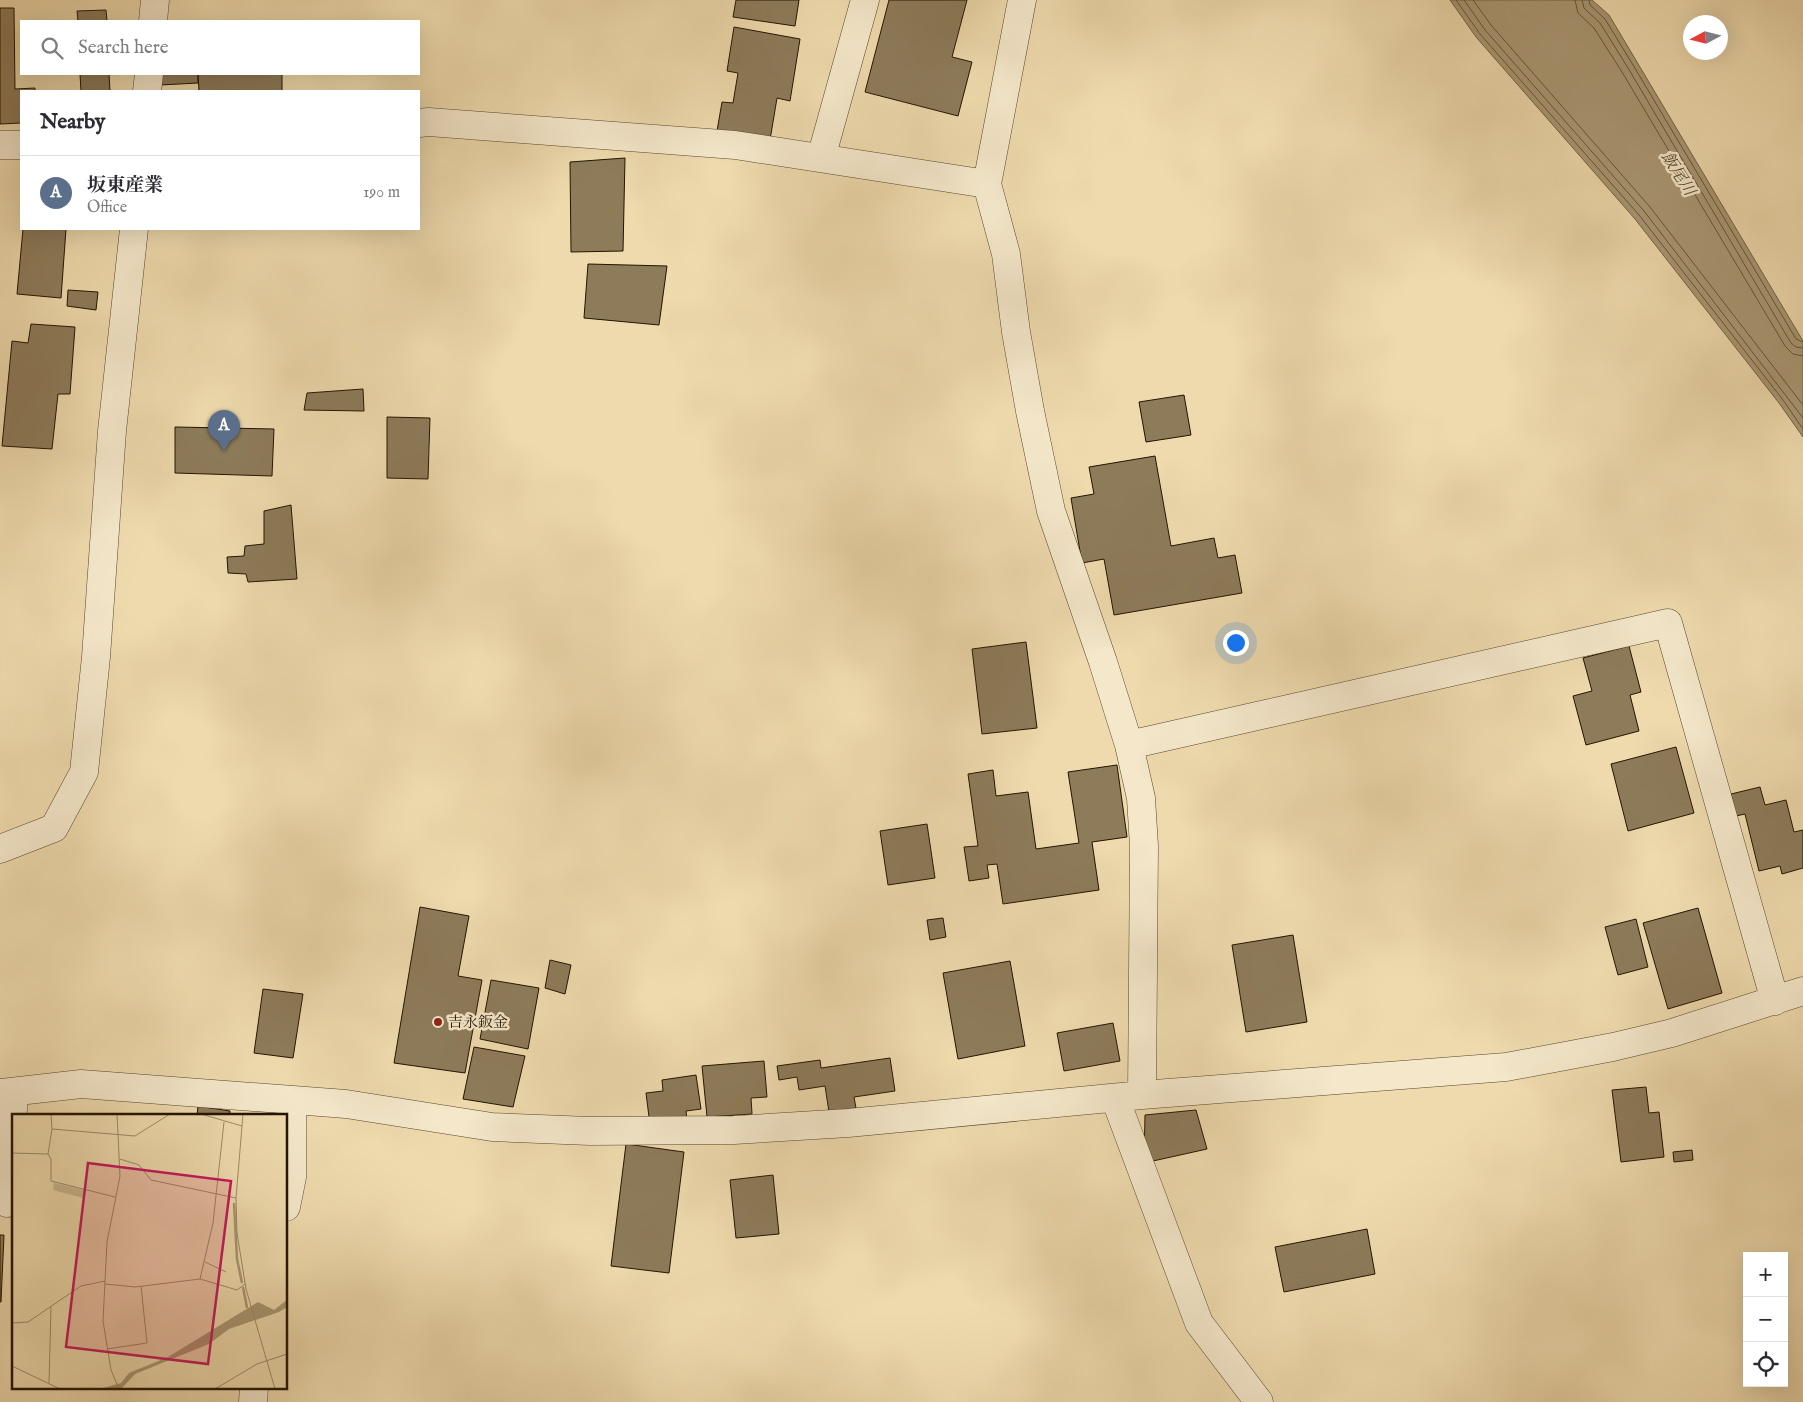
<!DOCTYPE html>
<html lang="en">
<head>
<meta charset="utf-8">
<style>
	:root { --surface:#fff; --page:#f7f7f7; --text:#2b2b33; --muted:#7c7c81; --line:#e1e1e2; --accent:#8f2418 }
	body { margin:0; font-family:"IM FELL English","Noto Serif JP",serif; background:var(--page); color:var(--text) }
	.controls { position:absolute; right:15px; bottom:15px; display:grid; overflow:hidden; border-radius:0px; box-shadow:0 5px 20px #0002 }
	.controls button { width:45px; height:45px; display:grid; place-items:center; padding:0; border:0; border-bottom:1px solid var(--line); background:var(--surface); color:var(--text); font:25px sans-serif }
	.compass { position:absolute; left:1683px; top:15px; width:45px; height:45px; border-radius:50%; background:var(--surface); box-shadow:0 5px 20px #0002; rotate:263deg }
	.you { position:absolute; left:1235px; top:642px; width:18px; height:18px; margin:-12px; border:4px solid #fff; border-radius:50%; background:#1a73e8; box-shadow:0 0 0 8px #1a73e833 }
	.badge { display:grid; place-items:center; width:32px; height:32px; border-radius:50%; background:var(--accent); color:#fff; font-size:16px; font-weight:700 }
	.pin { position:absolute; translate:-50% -41px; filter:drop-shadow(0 1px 2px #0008) }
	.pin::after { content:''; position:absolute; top:26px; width:18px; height:15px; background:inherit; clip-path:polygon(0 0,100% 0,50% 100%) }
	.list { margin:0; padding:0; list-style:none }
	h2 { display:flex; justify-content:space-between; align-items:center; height:65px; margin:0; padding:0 20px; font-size:21px }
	h2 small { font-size:16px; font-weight:400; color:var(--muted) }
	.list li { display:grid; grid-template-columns:32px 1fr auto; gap:15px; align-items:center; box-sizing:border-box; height:75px; padding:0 20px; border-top:1px solid var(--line) }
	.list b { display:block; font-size:19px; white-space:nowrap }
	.list p { margin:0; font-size:16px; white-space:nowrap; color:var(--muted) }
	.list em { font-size:16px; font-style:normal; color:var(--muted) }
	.icon { flex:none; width:28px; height:28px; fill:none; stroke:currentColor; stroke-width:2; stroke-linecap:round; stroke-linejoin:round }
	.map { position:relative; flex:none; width:1803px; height:1402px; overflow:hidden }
	.search { position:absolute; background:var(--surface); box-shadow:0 5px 20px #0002; left:20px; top:20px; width:400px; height:55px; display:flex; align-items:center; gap:12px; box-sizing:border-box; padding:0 18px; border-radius:0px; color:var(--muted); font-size:19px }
	.panel { position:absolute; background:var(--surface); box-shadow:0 5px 20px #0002; left:20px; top:90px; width:400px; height:140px; border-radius:0px }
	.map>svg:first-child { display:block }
</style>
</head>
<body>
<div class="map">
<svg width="1803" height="1402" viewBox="0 0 1803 1402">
	<rect width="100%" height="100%" fill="#eedaad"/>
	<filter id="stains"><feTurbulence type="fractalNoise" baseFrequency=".004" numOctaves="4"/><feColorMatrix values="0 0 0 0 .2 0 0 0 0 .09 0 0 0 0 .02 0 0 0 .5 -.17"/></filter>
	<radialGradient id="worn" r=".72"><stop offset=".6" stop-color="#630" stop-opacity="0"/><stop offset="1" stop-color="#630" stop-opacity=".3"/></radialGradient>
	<path fill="#a99773" stroke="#736345" d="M1450,0H1592L1609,15L1803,341V437L1779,403L1635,219L1476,37Z"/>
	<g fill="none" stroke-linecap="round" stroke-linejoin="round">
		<path stroke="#66563a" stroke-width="1" d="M1456,0L1480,34L1639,215L1783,400L1803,429
			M1464,0L1485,30L1644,211L1803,418
			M1473,0L1491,25L1650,207L1803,405
			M1575,0L1578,13L1594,28L1622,72L1785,346L1793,354L1803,356
			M1582,0L1584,8L1600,23L1628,68L1791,343L1796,347L1803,348
			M1589,0L1590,5L1605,19L1633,65L1796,339L1803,342"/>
	</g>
	<path fill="#8d7b5a" stroke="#231401" d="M736,0H799L795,26L733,17Z
		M889,0H967L952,57L972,62L958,116L865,92Z
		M0,8H14L15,89L35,88V91H21V123L0,124Z
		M106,10L107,21H78L77,11Z
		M734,27L800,39L790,101L777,98L770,140L717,131L722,102L733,103L738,73L727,71Z
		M80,74H109L110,91H81Z
		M160,74H198V83L160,85Z
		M198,74H282V91H199Z
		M625,158L623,251L571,252L570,162Z
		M23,229H66L61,298L17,294Z
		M588,264L667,266L659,325L584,318Z
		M68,290L98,292L96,310L67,306Z
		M31,324L75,327L70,394H58L52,449L2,446L12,341L28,343Z
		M363,389L364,411L304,410L307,393Z
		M1184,395L1191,435L1146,442L1139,402Z
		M387,417L430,418L428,479L387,478Z
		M175,427L274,429L272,476L175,473Z
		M1155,456L1171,546L1214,538L1218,558L1235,555L1242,593L1114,615L1104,559L1082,563L1071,498L1094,494L1089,467Z
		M291,505L297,579L248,582L246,574L228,573L227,557L244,556L245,546L264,544V511Z
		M1026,642L1037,728L982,734L972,649Z
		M1629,646L1641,692L1630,695L1639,731L1586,745L1573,696L1592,691L1583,658Z
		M1676,747L1694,813L1628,831L1611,764Z
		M1117,765L1127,837L1092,842L1099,890L1003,904L997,864L987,865L989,878L969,881L964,847L978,846L968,774L993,770L996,796L1028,792L1036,849L1079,843L1068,772Z
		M1760,787L1765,805L1786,800L1794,832L1803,830V868L1782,874L1780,866L1759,871L1745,814L1736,816L1731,794Z
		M927,824L935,878L888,885L880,831Z
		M420,907L469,916L458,976L482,980L465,1073L394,1063Z
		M1698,908L1722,993L1668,1009L1643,923Z
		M943,918L946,937L930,940L927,920Z
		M1636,919L1648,967L1618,975L1605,927Z
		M1293,935L1307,1022L1246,1032L1232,945Z
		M550,960L571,965L565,994L545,988Z
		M1010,961L1025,1046L958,1059L943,973Z
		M491,980L539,988L528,1049L480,1039Z
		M263,989L303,994L293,1058L254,1053Z
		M1113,1023L1120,1061L1064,1071L1057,1033Z
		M474,1047L525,1056L513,1107L463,1099Z
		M890,1058L895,1091L854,1097L856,1108L829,1112L825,1086L799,1090L797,1077L779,1080L777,1066L820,1060L821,1068Z
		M764,1061L767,1097L751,1098L752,1114L707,1117L702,1066Z
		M696,1075L701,1109L686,1111L687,1120L650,1125L646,1093L663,1091L662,1080Z
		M1646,1087L1649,1113L1659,1112L1664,1157L1621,1162L1612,1090Z
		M198,1106L230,1111V1116H197Z
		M1196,1110L1207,1149L1144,1163L1145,1115Z
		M626,1144L684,1152L669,1273L611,1266Z
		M1692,1150L1693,1160L1674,1162L1673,1152Z
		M773,1175L779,1234L736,1238L730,1180Z
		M1367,1229L1375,1274L1284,1292L1275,1247Z
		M0,1235H4L1,1302H0Z"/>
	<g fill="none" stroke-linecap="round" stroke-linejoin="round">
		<g stroke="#56462c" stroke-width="29">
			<path id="minor" d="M1022,0L987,184L1006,254L1016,332L1030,411L1051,511L1103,662L1129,745L1141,798L1144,846L1142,1095
				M153,21L155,0
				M147,91L149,74
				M419,123L429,122L735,145L987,184
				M0,145H21
				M821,158L865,0
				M1129,745L1668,623L1775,1001
				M0,849L54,828L84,772L96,657L112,431L134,229
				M0,1093L81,1084L346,1104L492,1127L590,1131L734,1130L848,1123L1142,1095L1506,1067L1613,1047L1672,1033L1803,991
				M1115,1098L1199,1323L1259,1402
				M7,1203L14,1092
				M286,1207L292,1177V1100
				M253,1402L254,1388"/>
		</g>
		<use href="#minor" stroke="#f4e7ca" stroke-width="28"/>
	</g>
	<circle fill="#8f2418" stroke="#f4e7ca" stroke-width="2" cx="438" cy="1022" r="5"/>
	<g text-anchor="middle" stroke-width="5" stroke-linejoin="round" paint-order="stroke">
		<g font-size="15" fill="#231401" stroke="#f4e7ca" text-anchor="start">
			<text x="448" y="1027">吉永鈑金</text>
		</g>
		<g font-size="16" font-style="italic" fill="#59482f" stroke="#f4e7ca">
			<text transform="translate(1679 173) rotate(58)" y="6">飯尾川</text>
		</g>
	</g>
	<g transform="translate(12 1114)">
		<rect width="275" height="275" fill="#eedaad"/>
		<path d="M42,69L72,76L71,84L41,76Z" fill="#cbb890"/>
		<path d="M275,186V193L267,198L217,215L197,230L123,260L110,274L88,275L109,269L117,259L156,243L246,188L262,196Z" fill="#a99773"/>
		<path fill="none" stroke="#a99773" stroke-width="2.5" d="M222,89L225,145L230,169M231,173L235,194"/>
		<path fill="none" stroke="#9d8b68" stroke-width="1" d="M39,0L40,15L123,22L158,0M105,0L108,62L95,128L91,207L99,256L107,275M189,0L230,12M231,0L224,84L225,119L234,175L263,275M0,39L36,40L39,45V67L103,83M36,40L40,15M108,45L127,51L139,66L224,84M193,148L214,158M188,165L201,109L212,8M93,170L123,173L188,165L225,176L233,170M0,209L16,208L69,172L93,167M95,235L135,229L129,172M0,252L48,275M37,269L39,193M203,275L245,250L275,240"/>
		<path fill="#c2185b" fill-opacity="0.15" stroke="#c2185b" stroke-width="2.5" d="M76,49L219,67L196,250L54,233Z"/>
		<rect width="275" height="275" fill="none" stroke="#231401" stroke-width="2.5"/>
	</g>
	<rect width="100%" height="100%" filter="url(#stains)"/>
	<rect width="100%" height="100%" fill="url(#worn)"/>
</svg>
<div class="controls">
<button>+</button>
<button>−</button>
<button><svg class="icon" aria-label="locate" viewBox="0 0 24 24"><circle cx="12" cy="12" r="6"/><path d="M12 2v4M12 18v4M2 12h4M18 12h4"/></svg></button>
</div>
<svg class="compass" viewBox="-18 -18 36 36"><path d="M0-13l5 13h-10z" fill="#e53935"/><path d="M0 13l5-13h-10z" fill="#7c7c81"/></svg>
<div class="you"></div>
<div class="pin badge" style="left:224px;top:451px;background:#5c6f8a">A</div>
<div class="search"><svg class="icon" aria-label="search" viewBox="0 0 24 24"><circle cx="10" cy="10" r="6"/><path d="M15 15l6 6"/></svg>Search here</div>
<section class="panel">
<h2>Nearby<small></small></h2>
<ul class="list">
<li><span class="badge" style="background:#5c6f8a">A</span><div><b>坂東産業</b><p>Office</p></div><em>190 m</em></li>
</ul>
</section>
</div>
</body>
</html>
